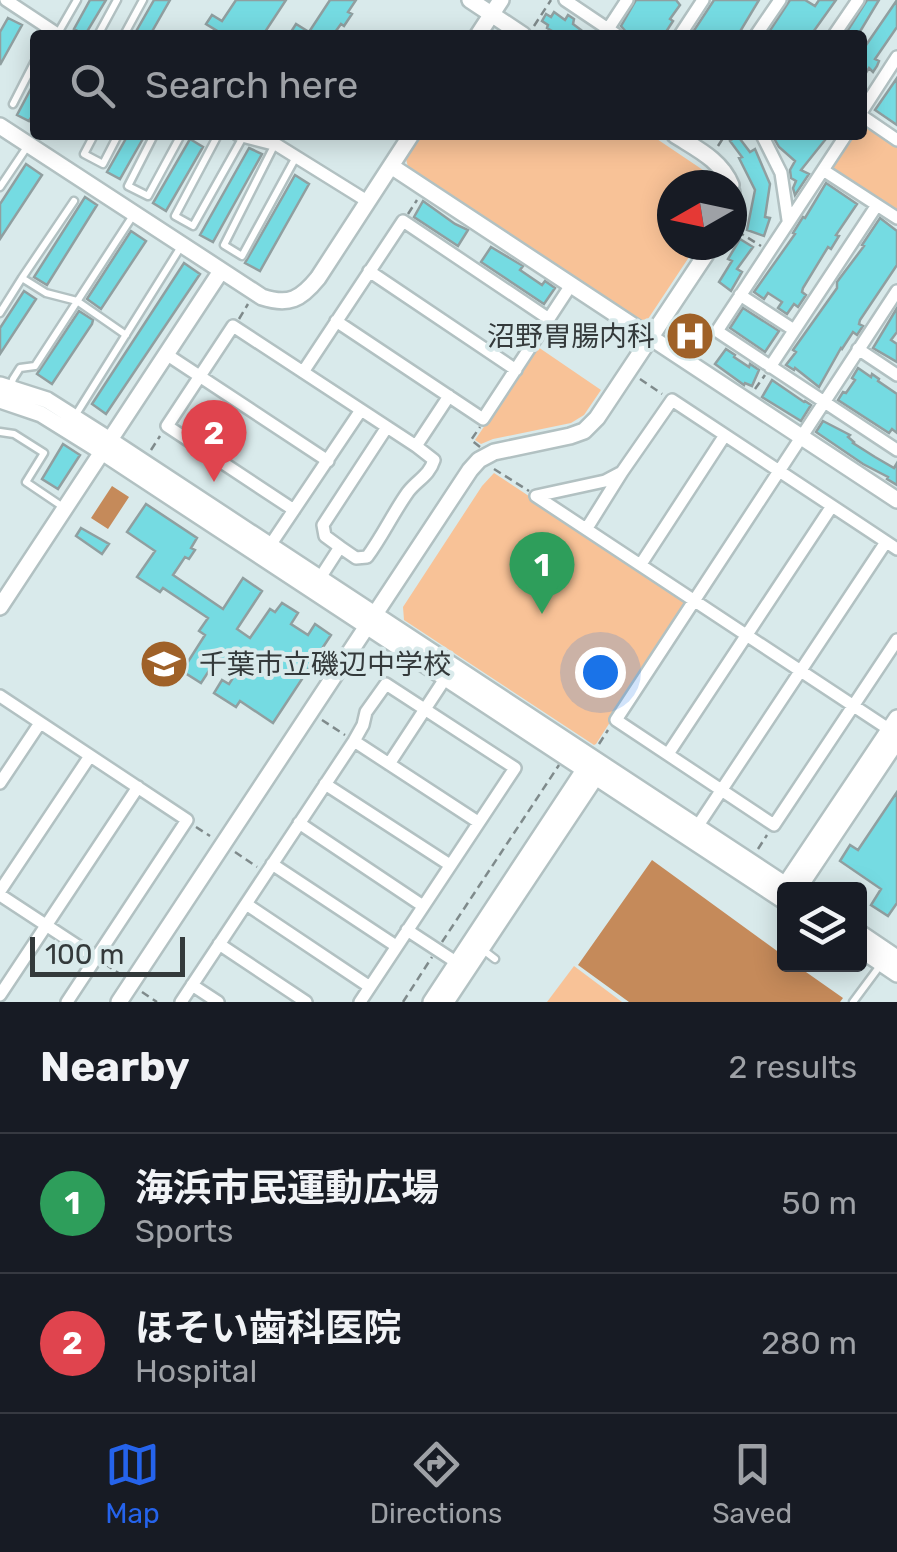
<!DOCTYPE html>
<html lang="en">
<head>
<meta charset="utf-8">
<style>
	:root { --surface:#171b24; --page:#242831; --text:#f1f3f6; --muted:#9ea1a6; --line:#363941; --accent:#2563eb }
	body { margin:0; font-family:Rubik,"Noto Sans JP",sans-serif; background:var(--page); color:var(--text) }
	.controls { position:absolute; right:30px; bottom:30px; display:grid; overflow:hidden; border-radius:10px; box-shadow:0 5px 25px #0003 }
	.controls button { width:90px; height:90px; display:grid; place-items:center; padding:0; border:0; border-bottom:2px solid var(--line); background:var(--surface); color:var(--text); font:50px sans-serif }
	.compass { position:absolute; left:657px; top:170px; width:90px; height:90px; border-radius:50%; background:var(--surface); box-shadow:0 5px 25px #0003; rotate:261deg }
	.scale { position:absolute; left:30px; bottom:25px; width:155px; box-sizing:border-box; padding-left:10px; border:5px solid #343a3b; border-top:0; font-size:28px; line-height:35px; white-space:nowrap; color:#343a3b; -webkit-text-stroke:8px #d9eaeb; paint-order:stroke }
	.you { position:absolute; left:600px; top:672px; width:35px; height:35px; margin:-25px; border:8px solid #fff; border-radius:50%; background:#1a73e8; box-shadow:0 0 0 15px #1a73e833 }
	.badge { display:grid; place-items:center; width:65px; height:65px; border-radius:50%; background:var(--accent); color:#fff; font-size:32px; font-weight:700 }
	.pin { position:absolute; translate:-50% -82px; filter:drop-shadow(0 2px 5px #0008) }
	.pin::after { content:''; position:absolute; top:52px; width:35px; height:30px; background:inherit; clip-path:polygon(0 0,100% 0,50% 100%) }
	.list { margin:0; padding:0; list-style:none }
	h2 { display:flex; justify-content:space-between; align-items:center; height:130px; margin:0; padding:0 40px; font-size:42px }
	h2 small { font-size:32px; font-weight:400; color:var(--muted) }
	.list li { display:grid; grid-template-columns:65px 1fr auto; gap:30px; align-items:center; box-sizing:border-box; height:140px; padding:0 40px; border-top:2px solid var(--line) }
	.list b { display:block; font-size:38px; white-space:nowrap }
	.list p { margin:0; font-size:32px; white-space:nowrap; color:var(--muted) }
	.list em { font-size:32px; font-style:normal; color:var(--muted) }
	.icon { flex:none; width:55px; height:55px; fill:none; stroke:currentColor; stroke-width:2; stroke-linecap:round; stroke-linejoin:round }
	.map { position:relative; flex:none; width:897px; height:1002px; overflow:hidden }
	.search { position:absolute; background:var(--surface); box-shadow:0 5px 25px #0003; left:30px; right:30px; top:30px; height:110px; display:flex; align-items:center; gap:25px; box-sizing:border-box; padding:0 35px; border-radius:10px; color:var(--muted); font-size:38px }
	.sheet { height:410px; background:var(--surface) }
	nav { display:flex; justify-content:space-around; align-items:center; box-sizing:border-box; height:140px; border-top:2px solid var(--line); background:var(--surface); font-size:28px; color:var(--muted) }
	nav a { display:grid; justify-items:center; gap:5px }
	nav .on { color:var(--accent) }
	.map>svg:first-child { display:block }
</style>
</head>
<body>
<div class="map">
<svg width="897" height="1002" viewBox="0 0 897 1002">
	<rect width="100%" height="100%" fill="#d9eaeb"/>
	<path fill="#f8c297" d="M862,125H865L897,146V211L834,169V165L854,135H862Z
		M422,135H651L700,168L711,176L718,185H672V245H697L648,319L641,320L408,167L406,159Z
		M538,347L601,390L584,415L571,423L493,439L481,444L475,440Z
		M494,473L685,599L686,604L596,744L594,745L404,620L403,607L482,486Z
		M574,966L622,1002H547Z"/>
	<path fill="#c58a5a" d="M112,486L129,497L108,529L91,518Z
		M652,860L784,956V964L796,965L843,998L840,1002H629L578,965Z"/>
	<path fill="#75dbe2" stroke="#909fa0" stroke-width="2.5" d="M90,0H106L85,35L74,29Z
		M154,0H170L150,35H134Z
		M236,0H286L263,35H224L206,24L212,15L222,21Z
		M330,0H356L348,12L352,14L344,26L341,24L333,35H289L296,24L309,32Z
		M636,0H676L680,5L670,19L673,21L664,35H643L645,32L627,33L621,26Z
		M714,0H759L738,35H691Z
		M790,0H805L815,6L819,0H836L811,35H767Z
		M867,0H879L858,35H855L848,30Z
		M897,0V27L875,59L879,61L877,66L873,72L869,68L862,79V51Z
		M554,12L565,20L568,15L574,19L573,24L581,30L577,35H559L547,28L548,25L542,21L546,14L551,17Z
		M8,18L22,25L0,65V32Z
		M897,78V125L875,110Z
		M35,81V111L29,121L17,115Z
		M128,135H145L120,179L107,172Z
		M737,135L750,152L755,149L770,184L765,217L770,218L764,236L747,230L755,190L739,158L742,157L730,141Z
		M779,135H818L825,140L801,170L809,174L795,195L793,188L796,181L791,178L790,170L795,161L779,147L775,140Z
		M190,139L203,147L166,211L153,203Z
		M249,148L262,154L213,242L200,235Z
		M26,164L42,175L0,239V204Z
		M295,175L309,184L260,271L245,263Z
		M826,183L857,204L836,235L839,236L831,249L828,247L803,288L802,292L806,295L798,307L794,304L787,314L778,308L782,302L768,293L764,299L754,292L795,234L793,233L803,217L805,218Z
		M85,197L97,205L47,285L34,277Z
		M423,201L455,224L468,230L458,246L414,217Z
		M880,218L897,231V265L860,320L859,324L863,326L857,335L853,332L842,349L841,348L819,387L795,368L794,370L786,365L796,352L793,350L837,288V282L864,246L862,245Z
		M131,231L146,241L101,309L87,299Z
		M740,239L753,247L737,269L742,272L731,291L719,282L732,261L728,259Z
		M491,247L523,266L520,270L542,285L545,281L555,288L544,304L481,262Z
		M184,263L200,274L106,414L92,404Z
		M24,291L36,299L0,354V328Z
		M743,308L779,331L765,352L730,328Z
		M897,308V332L891,340L897,344V362L873,348Z
		M79,311L93,320L92,324L52,384L37,374Z
		M726,349L735,355L734,357L749,367L750,364L759,370L752,386L745,383L744,385L715,364Z
		M858,368L871,377L872,374L879,379L878,381L897,394V433L892,429L889,433L838,400L843,392L846,393L855,380L852,378Z
		M772,380L804,402L805,401L811,405L801,421L762,397Z
		M823,421L850,435L848,437L854,442L853,443L875,457L894,468L897,463V485L887,479L888,477L863,464L816,432Z
		M63,444L80,455L58,489L42,479Z
		M146,504L197,538L191,548L195,550L189,559L185,557L173,575L223,609L243,578L262,591L237,629L250,638L270,609L275,612L282,603L298,613L291,624L308,635L315,624L331,635L273,723L240,701L236,707L214,693L222,680L229,684L238,670L218,657L201,683L182,671L205,635L199,631L208,618L163,588L160,592L137,577L155,551L127,532Z
		M81,528L109,544L102,554L76,536Z
		M897,792V903L888,916L871,905L881,889L840,861L850,845L858,850Z"/>
	<g fill="none" stroke-linecap="round" stroke-linejoin="round">
		<g stroke="#b2c1c2" stroke-width="11">
			<path id="service" d="M58,33L77,0
				M98,35L117,0
				M124,35L143,0
				M13,104L35,61
				M94,135L84,154L103,164L118,135
				M154,135L128,186L148,196L181,135
				M218,135L175,216L193,226L243,137
				M275,144L224,245L242,256L296,157
				M0,187L27,147
				M22,278L74,201
				M0,313L22,278L46,293L77,301L126,335
				M11,386L13,379L20,368L35,366L134,214
				M75,416L182,245
				M0,432L14,434L44,453L26,482L63,507
				M482,949L495,959
				M853,1002L882,963"/>
		</g>
		<g stroke="#b2c1c2" stroke-width="16">
			<path id="minor" d="M6,0L59,35
				M565,0L617,35
				M608,29L627,0
				M680,35L703,0
				M756,35L780,0
				M834,35L858,0
				M862,111L897,57
				M862,116L897,140
				M238,135L277,145L367,201
				M762,135L781,173L788,220
				M846,135L717,331L897,450
				M823,170L897,218
				M369,271L516,370
				M897,291L616,720L774,825L897,640
				M740,295L794,330
				M336,321L483,419L571,285
				M858,349L897,375
				M166,354L328,461
				M770,367L877,205
				M303,372L403,221L549,319
				M622,472L605,481L536,496L896,734
				M294,510L167,426L233,326L416,446L449,396
				M587,528L622,472L672,400L897,549
				M340,547L325,536L323,525L387,427
				M267,550L361,410
				M641,564L725,435
				M320,578L340,547L356,558L367,557C382,537 393,513 408,492C417,480 429,476 434,460L416,446
				M0,696L187,820L67,1002
				M354,741L478,822
				M668,754L832,506
				M389,764L450,671
				M0,783L40,723
				M325,784L450,865
				M299,823L423,906
				M697,827L886,542
				M272,864L396,946
				M0,891L90,756
				M0,895L96,958
				M246,904L370,987
				M407,930L462,966
				M219,944L306,1002
				M192,985L218,1002
				M0,995L138,787
				M181,1002L354,741L363,725L366,712L386,684L515,768L360,1002"/>
		</g>
		<g stroke="#b2c1c2" stroke-width="20">
			<path id="tertiary" d="M470,0L523,35
				M478,35L501,0
				M0,126L262,297C289,306 301,299 318,278L411,135
				M675,135C697,149 721,160 731,185
				M391,166L897,500
				M732,192V211
				M0,385L47,400L110,440L792,889
				M0,400L41,414L102,452L784,901
				M0,607L221,271
				M785,889V885L897,718
				M798,889L897,741
				M860,933L897,958
				M860,949L897,974
				M119,1002L470,470L479,460L494,452L570,436L584,431L597,418L712,245
				M431,1002L584,770L591,766
				M446,1002L595,778L596,770"/>
		</g>
		<path stroke="#7f8a8b" stroke-width="2.5" stroke-dasharray="8 5" stroke-linecap="butt" d="M534,26L551,0
			M718,146L725,135
			M408,214L417,200
			M737,231L761,246
			M239,319L248,304
			M640,379L662,394
			M755,389L765,375
			M480,447L471,440L480,427
			M151,450L160,436
			M494,469L529,491
			M322,720L345,735
			M599,744L608,730
			M196,827L210,836
			M758,849L767,835
			M235,852L257,867
			M442,942L559,765
			M105,964L123,976
			M142,992L157,1002
			M403,1002L432,957"/>
		<use href="#service" stroke="#fff" stroke-width="6"/>
		<use href="#minor" stroke="#fff" stroke-width="11"/>
		<use href="#tertiary" stroke="#fff" stroke-width="15"/>
	</g>
	<defs>
		<g id="hospital-disc" transform="scale(2.5)"><circle r="9.5" fill="#9f6128" stroke="#d9eaeb"/><path d="M-5-5h3v3.5h4V-5h3V5h-3V1.5h-4V5h-3Z" fill="#fff"/></g>
		<g id="school-disc" transform="scale(2.5)"><circle r="9.5" fill="#9f6128" stroke="#d9eaeb"/><path d="M0-5L7-2L0 1L-7-2ZM-4 1L0 2.5L4 1V4Q0 6-4 4Z" fill="#fff"/></g>
	</defs>
	<g fill-rule="evenodd">
		<use href="#hospital-disc" x="690" y="336"/>
		<use href="#school-disc" x="164" y="664"/>
	</g>
	<g text-anchor="middle" stroke-width="8" stroke-linejoin="round" paint-order="stroke">
		<g font-size="28" fill="#343a3b" stroke="#d9eaeb" text-anchor="end">
			<text x="655" y="346">沼野胃腸内科</text>
			<text x="199" y="674" text-anchor="start">千葉市立磯辺中学校</text>
		</g>
	</g>
</svg>
<div class="controls">
<button><svg class="icon" aria-label="layers" viewBox="0 0 24 24"><path d="M12 4l9 5-9 5-9-5zM3 14l9 5 9-5"/></svg></button>
</div>
<svg class="compass" viewBox="-18 -18 36 36"><path d="M0-13l5 13h-10z" fill="#e53935"/><path d="M0 13l5-13h-10z" fill="#9ea1a6"/></svg>
<div class="scale">100 m</div>
<div class="you"></div>
<div class="pin badge" style="left:542px;top:614px;background:#2e9e5b">1</div>
<div class="pin badge" style="left:214px;top:482px;background:#e0444e">2</div>
<div class="search"><svg class="icon" aria-label="search" viewBox="0 0 24 24"><circle cx="10" cy="10" r="6"/><path d="M15 15l6 6"/></svg>Search here</div>
</div>
<section class="sheet">
<h2>Nearby<small>2 results</small></h2>
<ul class="list">
<li><span class="badge" style="background:#2e9e5b">1</span><div><b>海浜市民運動広場</b><p>Sports</p></div><em>50 m</em></li>
<li><span class="badge" style="background:#e0444e">2</span><div><b>ほそい歯科医院</b><p>Hospital</p></div><em>280 m</em></li>
</ul>
</section>
<nav>
<a class="on"><svg class="icon" aria-label="map" viewBox="0 0 24 24"><path d="M3 6l6-2 6 2 6-2v14l-6 2-6-2-6 2zM9 4v14M15 6v14"/></svg>Map</a>
<a><svg class="icon" aria-label="directions" viewBox="0 0 24 24"><path d="M12 3l9 9-9 9-9-9zM9 14v-3h6M13 9l2 2-2 2"/></svg>Directions</a>
<a><svg class="icon" aria-label="saved" viewBox="0 0 24 24"><path d="M7 4h10v16l-5-4-5 4z"/></svg>Saved</a>
</nav>
</body>
</html>
